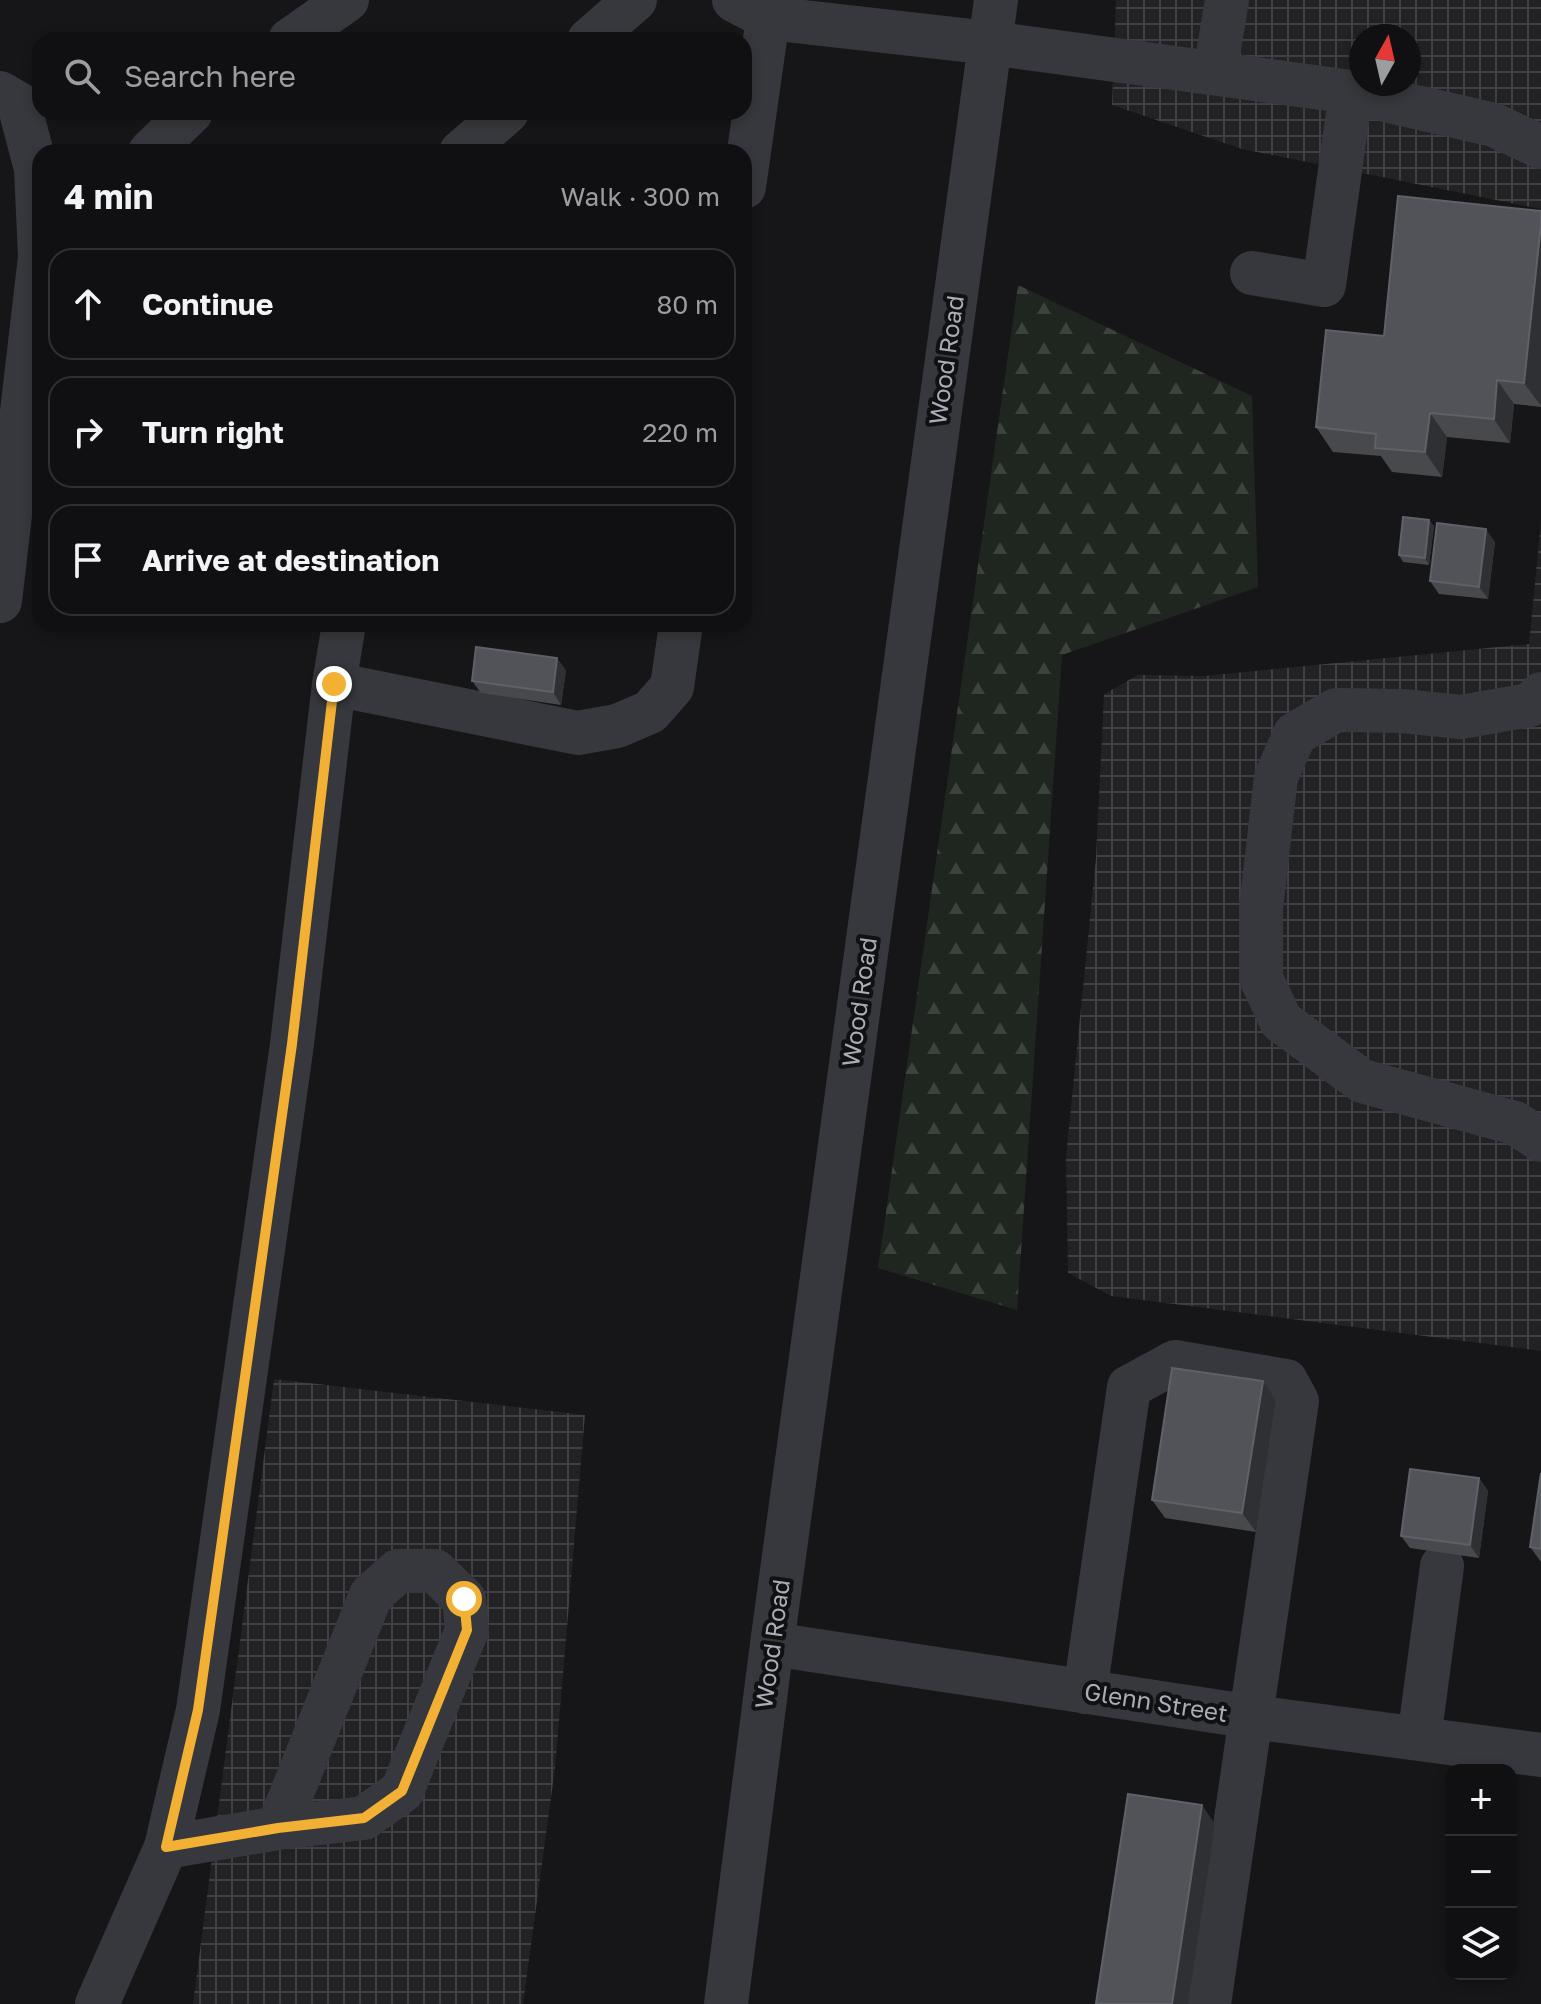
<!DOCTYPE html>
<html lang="en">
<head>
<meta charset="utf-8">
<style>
	:root { --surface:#101012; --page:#19191b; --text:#f1f3f6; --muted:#9c9d9f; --line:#303032 }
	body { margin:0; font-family:"Golos Text",sans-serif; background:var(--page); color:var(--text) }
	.controls { position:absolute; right:24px; bottom:24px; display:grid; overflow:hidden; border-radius:16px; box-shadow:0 4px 12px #0003 }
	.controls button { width:72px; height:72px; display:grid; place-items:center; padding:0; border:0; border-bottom:2px solid var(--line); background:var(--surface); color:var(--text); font:40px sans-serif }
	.compass { position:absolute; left:1349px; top:24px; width:72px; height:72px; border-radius:50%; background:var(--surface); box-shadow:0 4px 12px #0003; rotate:8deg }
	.stop { position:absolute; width:24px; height:24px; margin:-18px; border:6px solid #f2b134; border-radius:50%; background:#fff }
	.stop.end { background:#f2b134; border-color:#fff; box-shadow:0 2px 8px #0008 }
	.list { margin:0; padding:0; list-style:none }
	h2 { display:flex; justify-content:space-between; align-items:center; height:104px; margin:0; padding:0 32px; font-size:34px }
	h2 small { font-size:26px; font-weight:400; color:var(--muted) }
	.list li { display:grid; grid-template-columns:52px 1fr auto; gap:24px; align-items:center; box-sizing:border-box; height:112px; margin:0 16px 16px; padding:0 16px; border:2px solid var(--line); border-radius:24px }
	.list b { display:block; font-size:30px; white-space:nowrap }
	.list em { font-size:26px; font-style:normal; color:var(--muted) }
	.icon { flex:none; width:44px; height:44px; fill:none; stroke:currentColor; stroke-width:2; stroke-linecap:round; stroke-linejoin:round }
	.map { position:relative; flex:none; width:1541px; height:2004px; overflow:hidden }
	.search { position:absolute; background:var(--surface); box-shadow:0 4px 12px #0003; left:32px; top:32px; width:720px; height:88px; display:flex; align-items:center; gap:20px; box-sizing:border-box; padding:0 28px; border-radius:24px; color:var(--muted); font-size:30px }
	.panel { position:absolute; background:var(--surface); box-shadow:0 4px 12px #0003; left:32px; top:144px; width:720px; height:488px; border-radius:24px }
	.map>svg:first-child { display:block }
</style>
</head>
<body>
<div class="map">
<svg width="1541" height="2004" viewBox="0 0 1541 2004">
	<defs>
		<pattern id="industrial-grid" width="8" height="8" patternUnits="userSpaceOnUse" patternTransform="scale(2)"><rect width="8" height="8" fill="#222225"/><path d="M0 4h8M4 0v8" fill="none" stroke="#3f3f43"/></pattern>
		<pattern id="forest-firs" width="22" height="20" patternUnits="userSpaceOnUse" patternTransform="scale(2)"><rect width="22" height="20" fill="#1e261f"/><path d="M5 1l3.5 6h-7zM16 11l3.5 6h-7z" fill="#3c433d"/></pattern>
	</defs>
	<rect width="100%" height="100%" fill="#161618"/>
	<path fill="url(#industrial-grid)" fill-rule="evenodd" d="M1116,0H1541V209L1242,149L1112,105ZM1361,36H1409V84H1361Z
		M1541,522V1351L1111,1296L1068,1273L1066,1157L1096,858L1104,694L1138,675L1204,676L1529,644Z
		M274,1379L585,1415L555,1768L523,2004H193Z"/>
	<path fill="url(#forest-firs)" d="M1018,285L1252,396L1258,587L1062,655L1017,1310L878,1268Z"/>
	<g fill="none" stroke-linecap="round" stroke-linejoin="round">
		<path stroke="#37383d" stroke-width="44" d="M734,0L768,18L990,43L1351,92L1494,125L1541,147
			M290,40L347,0
			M589,40L635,0
			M1215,73L1227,0
			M0,93L19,104L36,169L40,257L0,601
			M150,152L191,112
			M461,152L507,112
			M744,187L768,18V0
			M1252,273L1324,285L1351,92
			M344,624L334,684L578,733L617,726L650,712L672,687L681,624
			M1541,694L1530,705L1461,717L1402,711L1336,710L1295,734L1276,777L1261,909V978L1281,1021L1362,1081L1515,1123L1541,1140
			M772,1644L1253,1717L1541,1755
			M1085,1692L1129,1387L1175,1362L1286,1381L1297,1401L1209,2004
			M1419,1739L1442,1566
			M166,1847L278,1828L364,1818L402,1791L467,1630L464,1599L435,1571H398L371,1595L278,1828
			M97,2004L166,1847L198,1710L292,1044L334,684
			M726,2004L772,1644L996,0"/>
	</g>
	<path fill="#47494d" d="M1541,224V407L1514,404L1510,443L1447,437L1442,477L1392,472L1381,456L1333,452L1316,427L1384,336Z
		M1429,520L1434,526L1429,565L1403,562L1399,555Z
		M1495,542L1488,599L1439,594L1430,581Z
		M566,670L561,705L481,693L472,681Z
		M1263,1381L1276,1400L1256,1532L1165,1518L1152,1500Z
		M1541,1473V1562L1530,1547Z
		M1479,1478L1488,1491L1479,1558L1410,1548L1401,1536Z"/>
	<path fill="#2f3033" d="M1541,224V406L1524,383Z
		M1497,380L1514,404L1510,443L1494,419Z
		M1430,413L1447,437L1442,477L1425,452Z
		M1429,520L1434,526L1429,565L1425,558Z
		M1486,529L1495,542L1488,599L1479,587Z
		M557,658L566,670L561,705L553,692Z
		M1263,1381L1276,1400L1256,1532L1242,1513Z
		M1479,1478L1488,1491L1479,1558L1470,1545Z
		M1202,1805L1215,1824L1188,2004H1172Z"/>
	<path fill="#525359" stroke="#5f6168" stroke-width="2" d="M1398,196L1541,211V224L1524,383L1497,380L1494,419L1430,413L1425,452L1375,448L1376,434L1316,427L1326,330L1384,336Z
		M1403,517L1429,520L1425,558L1399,555Z
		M1437,523L1486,529L1479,587L1430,581Z
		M476,647L557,658L553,692L472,681Z
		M1172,1368L1263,1381L1242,1513L1152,1500Z
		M1410,1469L1479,1478L1470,1545L1401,1536Z
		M1541,1473V1549L1530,1547Z
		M1128,1794L1202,1805L1172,2004H1106L1096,2003Z"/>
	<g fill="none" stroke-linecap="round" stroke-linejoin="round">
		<path stroke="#f2b134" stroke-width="10" d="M334,684L292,1044L198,1710L166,1847L278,1828L364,1818L402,1791L467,1630L464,1599"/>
	</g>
	<g text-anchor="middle" stroke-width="8" stroke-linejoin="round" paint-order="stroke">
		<g font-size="24" fill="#a8adb8" stroke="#111113">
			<text transform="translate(947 360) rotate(-82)" y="8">Wood Road</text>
			<text transform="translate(860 1002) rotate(-82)" y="8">Wood Road</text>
			<text transform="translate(773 1644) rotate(-82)" y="8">Wood Road</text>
			<text transform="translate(1156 1703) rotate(9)" y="8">Glenn Street</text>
		</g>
	</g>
</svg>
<div class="controls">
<button>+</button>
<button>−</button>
<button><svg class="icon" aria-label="layers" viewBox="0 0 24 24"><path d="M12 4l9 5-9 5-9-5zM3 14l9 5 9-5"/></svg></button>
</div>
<svg class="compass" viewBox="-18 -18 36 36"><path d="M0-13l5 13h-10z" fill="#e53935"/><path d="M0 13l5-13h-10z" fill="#9c9d9f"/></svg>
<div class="stop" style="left:464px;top:1599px"></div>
<div class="stop end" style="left:334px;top:684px"></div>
<div class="search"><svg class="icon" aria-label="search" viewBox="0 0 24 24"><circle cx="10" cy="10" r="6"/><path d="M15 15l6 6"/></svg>Search here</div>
<section class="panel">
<h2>4 min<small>Walk · 300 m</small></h2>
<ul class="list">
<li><svg class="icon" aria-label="ahead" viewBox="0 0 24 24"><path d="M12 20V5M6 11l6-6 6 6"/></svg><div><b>Continue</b></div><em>80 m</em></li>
<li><svg class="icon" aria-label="right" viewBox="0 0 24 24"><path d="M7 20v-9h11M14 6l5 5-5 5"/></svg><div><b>Turn right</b></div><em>220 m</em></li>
<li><svg class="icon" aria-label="arrive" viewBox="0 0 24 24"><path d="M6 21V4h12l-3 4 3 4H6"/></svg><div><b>Arrive at destination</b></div></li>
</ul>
</section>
</div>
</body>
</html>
